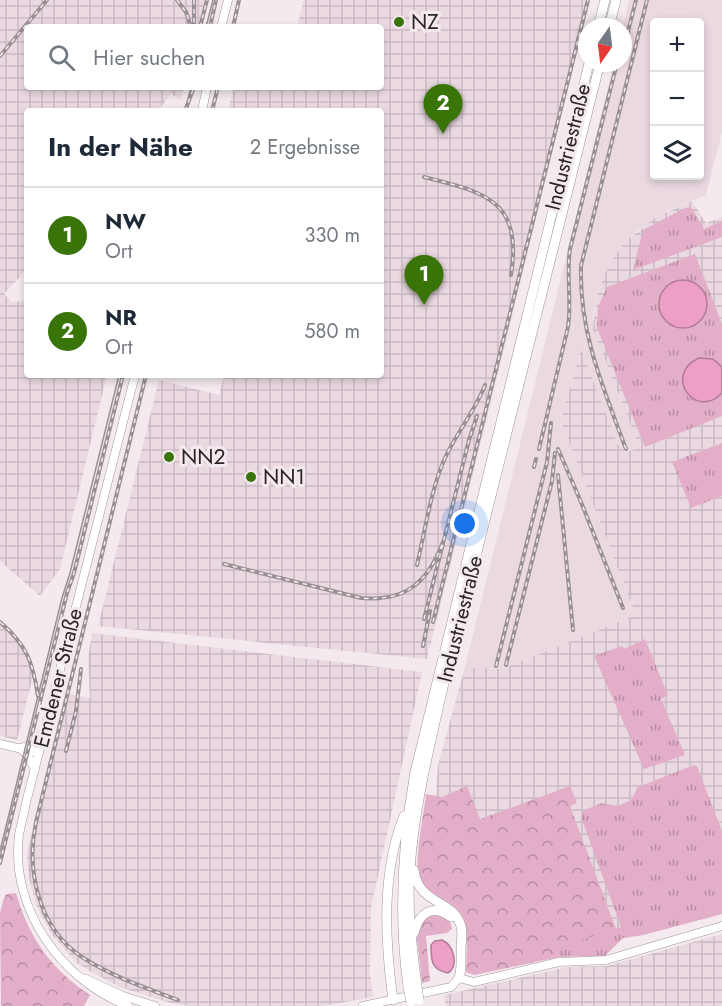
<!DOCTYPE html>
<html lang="de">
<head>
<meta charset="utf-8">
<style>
	:root { --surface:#fff; --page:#f2f2f3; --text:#1f2937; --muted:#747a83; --line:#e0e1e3; --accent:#387408 }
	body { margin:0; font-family:Jost,sans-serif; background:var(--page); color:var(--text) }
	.controls { position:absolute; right:18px; top:18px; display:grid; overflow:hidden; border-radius:6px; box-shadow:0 3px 9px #0003 }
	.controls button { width:54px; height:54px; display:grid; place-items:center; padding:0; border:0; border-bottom:2px solid var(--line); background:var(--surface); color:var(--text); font:30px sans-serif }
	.compass { position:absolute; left:578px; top:18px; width:54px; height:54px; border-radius:50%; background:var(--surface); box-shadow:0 3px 9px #0003; rotate:194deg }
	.you { position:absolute; left:465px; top:524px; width:21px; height:21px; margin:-15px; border:4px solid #fff; border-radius:50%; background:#1a73e8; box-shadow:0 0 0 9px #1a73e833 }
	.badge { display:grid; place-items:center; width:39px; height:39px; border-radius:50%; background:var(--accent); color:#fff; font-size:20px; font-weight:700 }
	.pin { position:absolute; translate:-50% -50px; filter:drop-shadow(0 2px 3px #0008) }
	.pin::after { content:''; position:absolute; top:32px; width:21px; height:18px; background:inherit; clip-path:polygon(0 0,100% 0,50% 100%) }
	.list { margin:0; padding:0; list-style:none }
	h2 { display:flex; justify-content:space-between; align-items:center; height:78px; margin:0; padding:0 24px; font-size:26px }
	h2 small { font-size:20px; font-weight:400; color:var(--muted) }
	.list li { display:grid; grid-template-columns:39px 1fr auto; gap:18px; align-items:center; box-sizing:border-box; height:96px; padding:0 24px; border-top:2px solid var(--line) }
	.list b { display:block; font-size:22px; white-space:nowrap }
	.list p { margin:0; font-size:20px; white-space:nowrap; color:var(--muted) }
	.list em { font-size:20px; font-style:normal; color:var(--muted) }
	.icon { flex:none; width:33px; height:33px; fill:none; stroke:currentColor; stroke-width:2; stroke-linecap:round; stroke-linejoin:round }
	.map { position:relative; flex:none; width:722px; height:1006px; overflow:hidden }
	.search { position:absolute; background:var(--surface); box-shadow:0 3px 9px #0003; left:24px; top:24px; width:360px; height:66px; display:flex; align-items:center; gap:15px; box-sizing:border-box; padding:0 21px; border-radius:6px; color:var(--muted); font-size:22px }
	.panel { position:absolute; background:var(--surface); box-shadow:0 3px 9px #0003; left:24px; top:108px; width:360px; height:270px; border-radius:6px }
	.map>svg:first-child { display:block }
</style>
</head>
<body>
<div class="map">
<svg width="722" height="1006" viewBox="0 0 722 1006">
	<defs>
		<pattern id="industrial-grid" width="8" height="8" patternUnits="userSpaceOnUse" patternTransform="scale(1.5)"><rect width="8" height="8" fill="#ebd9e2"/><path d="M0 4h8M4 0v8" fill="none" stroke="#cabac2"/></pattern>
		<pattern id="grass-tufts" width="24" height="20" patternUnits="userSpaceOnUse" patternTransform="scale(1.5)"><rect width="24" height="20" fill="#e2aec8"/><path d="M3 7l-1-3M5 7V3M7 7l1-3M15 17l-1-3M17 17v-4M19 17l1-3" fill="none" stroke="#b78da2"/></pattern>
		<pattern id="forest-crowns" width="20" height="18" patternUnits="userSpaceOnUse" patternTransform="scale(1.5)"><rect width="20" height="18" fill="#e2aec8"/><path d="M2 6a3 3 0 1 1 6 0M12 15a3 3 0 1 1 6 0" fill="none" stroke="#b78da2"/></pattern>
	</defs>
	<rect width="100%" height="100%" fill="#f3e9ee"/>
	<path fill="#ebd9e2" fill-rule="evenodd" d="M629,0H722V132L706,195L667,211L637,231L625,242L609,264L597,295L593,317L636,438L635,449L626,452L618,445L581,350L561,421L636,615L502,669L465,667L614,63H623V27ZM654,22H700V176H654Z"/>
	<path fill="url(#industrial-grid)" d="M0,0H207L200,27H27V87H184L181,100L171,94L158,111H27V269L4,294L12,302L27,301V375H107L60,569L40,596L0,561Z
		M304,0H590L427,659L98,626L159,380L219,395L224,375H381V111H228L234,87H381V27H297Z
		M692,201L706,223L722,217V914L643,935L534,952L430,870L438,765L465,667L502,669L636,615L561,421L581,349L618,445L626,452L635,449L636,438L593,329L597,295L609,264L625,242L656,217Z
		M0,624L15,637L29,660L33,676L17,740L0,736Z
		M92,633L422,672L371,908L370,973L373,997L324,1006H189L167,1002L120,987L91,972L77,963L52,935L36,905L29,878L27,854L65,693L90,698L88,658Z
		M722,934V1006H446L444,995L567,967L607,966Z"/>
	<path fill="url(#grass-tufts)" d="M691,207L704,229L722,221V237L633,270L643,230L685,208Z
		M695,254L722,324V416L645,447L597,328L598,307L607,287Z
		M722,443V496L691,508L672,462Z
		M645,639L668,695L661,699L685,755L644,769L594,656L622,646L624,649Z
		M694,765L697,766L722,831V914L643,935L623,938L605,956L559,957L556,948L621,927L581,817L583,811L601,803L618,806L631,800L638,787Z"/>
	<path fill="url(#forest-crowns)" d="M467,786L480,819L570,786L577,803L570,806L616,929L556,948L559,957L474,975L466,972C466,954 470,930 460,913C450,898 426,897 419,877C414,860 424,814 426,794L442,797Z
		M16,893C29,938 51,969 90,995L84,1006H1L0,913L3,901L6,894Z
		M441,915L450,920L452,929L447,933L426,936L430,981L422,983L417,939L419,925L428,916Z"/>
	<path fill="#ed9fc7" stroke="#b27b97" stroke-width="1.5" d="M659 304a24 24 0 1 1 48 0a24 24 0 1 1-48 0Z
		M699,358L713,359L722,367V393C696,421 662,375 699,358Z
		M442,940C454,945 459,966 448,973C431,970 431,960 431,945L435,941Z"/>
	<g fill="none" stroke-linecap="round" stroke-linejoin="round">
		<g stroke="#a0979b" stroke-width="9">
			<path id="secondary" d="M221,27L228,0
				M202,111L207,87
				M0,744L39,753
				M21,748L33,744L43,733
				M21,749L28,756L35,769
				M86,979L123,996L155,1006
				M128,1006C61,980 10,909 19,835C21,824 24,814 26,803L135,375
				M363,1006L451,987L459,978L474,982L559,962L606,960L722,926"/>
		</g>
		<g stroke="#a0979b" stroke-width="10">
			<path id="highway" d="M598,27L605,0
				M609,27L616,0
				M414,870C418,905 453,899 461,926C463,933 461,942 461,950C461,959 462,969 459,978
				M414,933C419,913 432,903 451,917
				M417,986C412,947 407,909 410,870C414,807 430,745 444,683L600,63
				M408,987C398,914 402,845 415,772L589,63
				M393,1000C385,941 381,873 404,816"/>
		</g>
		<use href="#secondary" stroke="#fff" stroke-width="8"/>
		<use href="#highway" stroke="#fff" stroke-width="9"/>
		<path stroke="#989094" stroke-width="1.5" d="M206,27L213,0
			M185,111L191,87
			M0,851L62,598L70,573L119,375"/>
		<g stroke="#989094" stroke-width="4">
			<path id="rail" d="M177,0L186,12L191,27
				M194,0V24
				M200,27L207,0
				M210,27L216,0
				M233,27L239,0
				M623,51L636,0
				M0,56L47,0
				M185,111L194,87
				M212,111L218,87
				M424,177C484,192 523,200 511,275
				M146,375L36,822C26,870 38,928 82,957C111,976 146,988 178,1000
				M539,449L568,327C572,301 566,275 570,249L617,63
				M558,449L581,502L623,608
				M626,449C603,387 579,333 581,266L647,0
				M534,467L536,459
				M558,475L573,630
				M224,564L361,598C406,602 428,582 443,542
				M417,565C425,531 431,489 445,458C457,432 475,411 485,385
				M424,619L469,440L477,416
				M0,622C27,645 33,663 38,696
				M433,622L588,0
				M423,646L430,611
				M506,665L552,481L555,453
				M496,666L547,462L551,423
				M66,751L76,711L81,669
				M0,863L67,593L74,573L123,375"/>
		</g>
		<use href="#rail" stroke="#f3e9ee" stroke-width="1.5" stroke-dasharray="4.5" stroke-linecap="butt"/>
		<g stroke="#a0979b" stroke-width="10" stroke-linecap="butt">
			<path id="highway-bridge" d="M417,986L419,1000
				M408,987L411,1002"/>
		</g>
		<use href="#highway-bridge" stroke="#fff" stroke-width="9"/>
	</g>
	<g fill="#387408" stroke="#f3e9ee" stroke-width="2">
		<circle cx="399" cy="22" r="6"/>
		<circle cx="169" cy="457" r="6"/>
		<circle cx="251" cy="477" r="6"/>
	</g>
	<g text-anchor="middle" stroke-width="6" stroke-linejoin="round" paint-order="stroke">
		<g font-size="21" fill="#2a2628" stroke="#f3e9ee" text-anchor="start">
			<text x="411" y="29">NZ</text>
			<text x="181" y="464">NN2</text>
			<text x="263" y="484">NN1</text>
		</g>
		<g font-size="21" fill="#2a2628" stroke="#f3e9ee">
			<text transform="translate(568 147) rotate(-76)" y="7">Industriestraße</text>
			<text transform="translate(460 619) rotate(-76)" y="7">Industriestraße</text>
			<text transform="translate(58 678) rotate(-76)" y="7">Emdener Straße</text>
		</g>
	</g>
</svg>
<div class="controls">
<button>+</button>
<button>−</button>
<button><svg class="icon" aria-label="layers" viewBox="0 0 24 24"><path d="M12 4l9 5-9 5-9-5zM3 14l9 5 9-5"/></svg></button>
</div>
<svg class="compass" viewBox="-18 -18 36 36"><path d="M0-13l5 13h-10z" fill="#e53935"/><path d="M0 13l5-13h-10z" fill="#747a83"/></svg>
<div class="you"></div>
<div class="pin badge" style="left:424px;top:305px">1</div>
<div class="pin badge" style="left:443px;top:134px">2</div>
<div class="search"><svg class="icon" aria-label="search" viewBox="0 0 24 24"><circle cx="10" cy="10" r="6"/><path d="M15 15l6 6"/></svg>Hier suchen</div>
<section class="panel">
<h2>In der Nähe<small>2 Ergebnisse</small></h2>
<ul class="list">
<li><span class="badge">1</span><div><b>NW</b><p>Ort</p></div><em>330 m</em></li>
<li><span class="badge">2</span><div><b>NR</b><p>Ort</p></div><em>580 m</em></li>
</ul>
</section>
</div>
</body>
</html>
